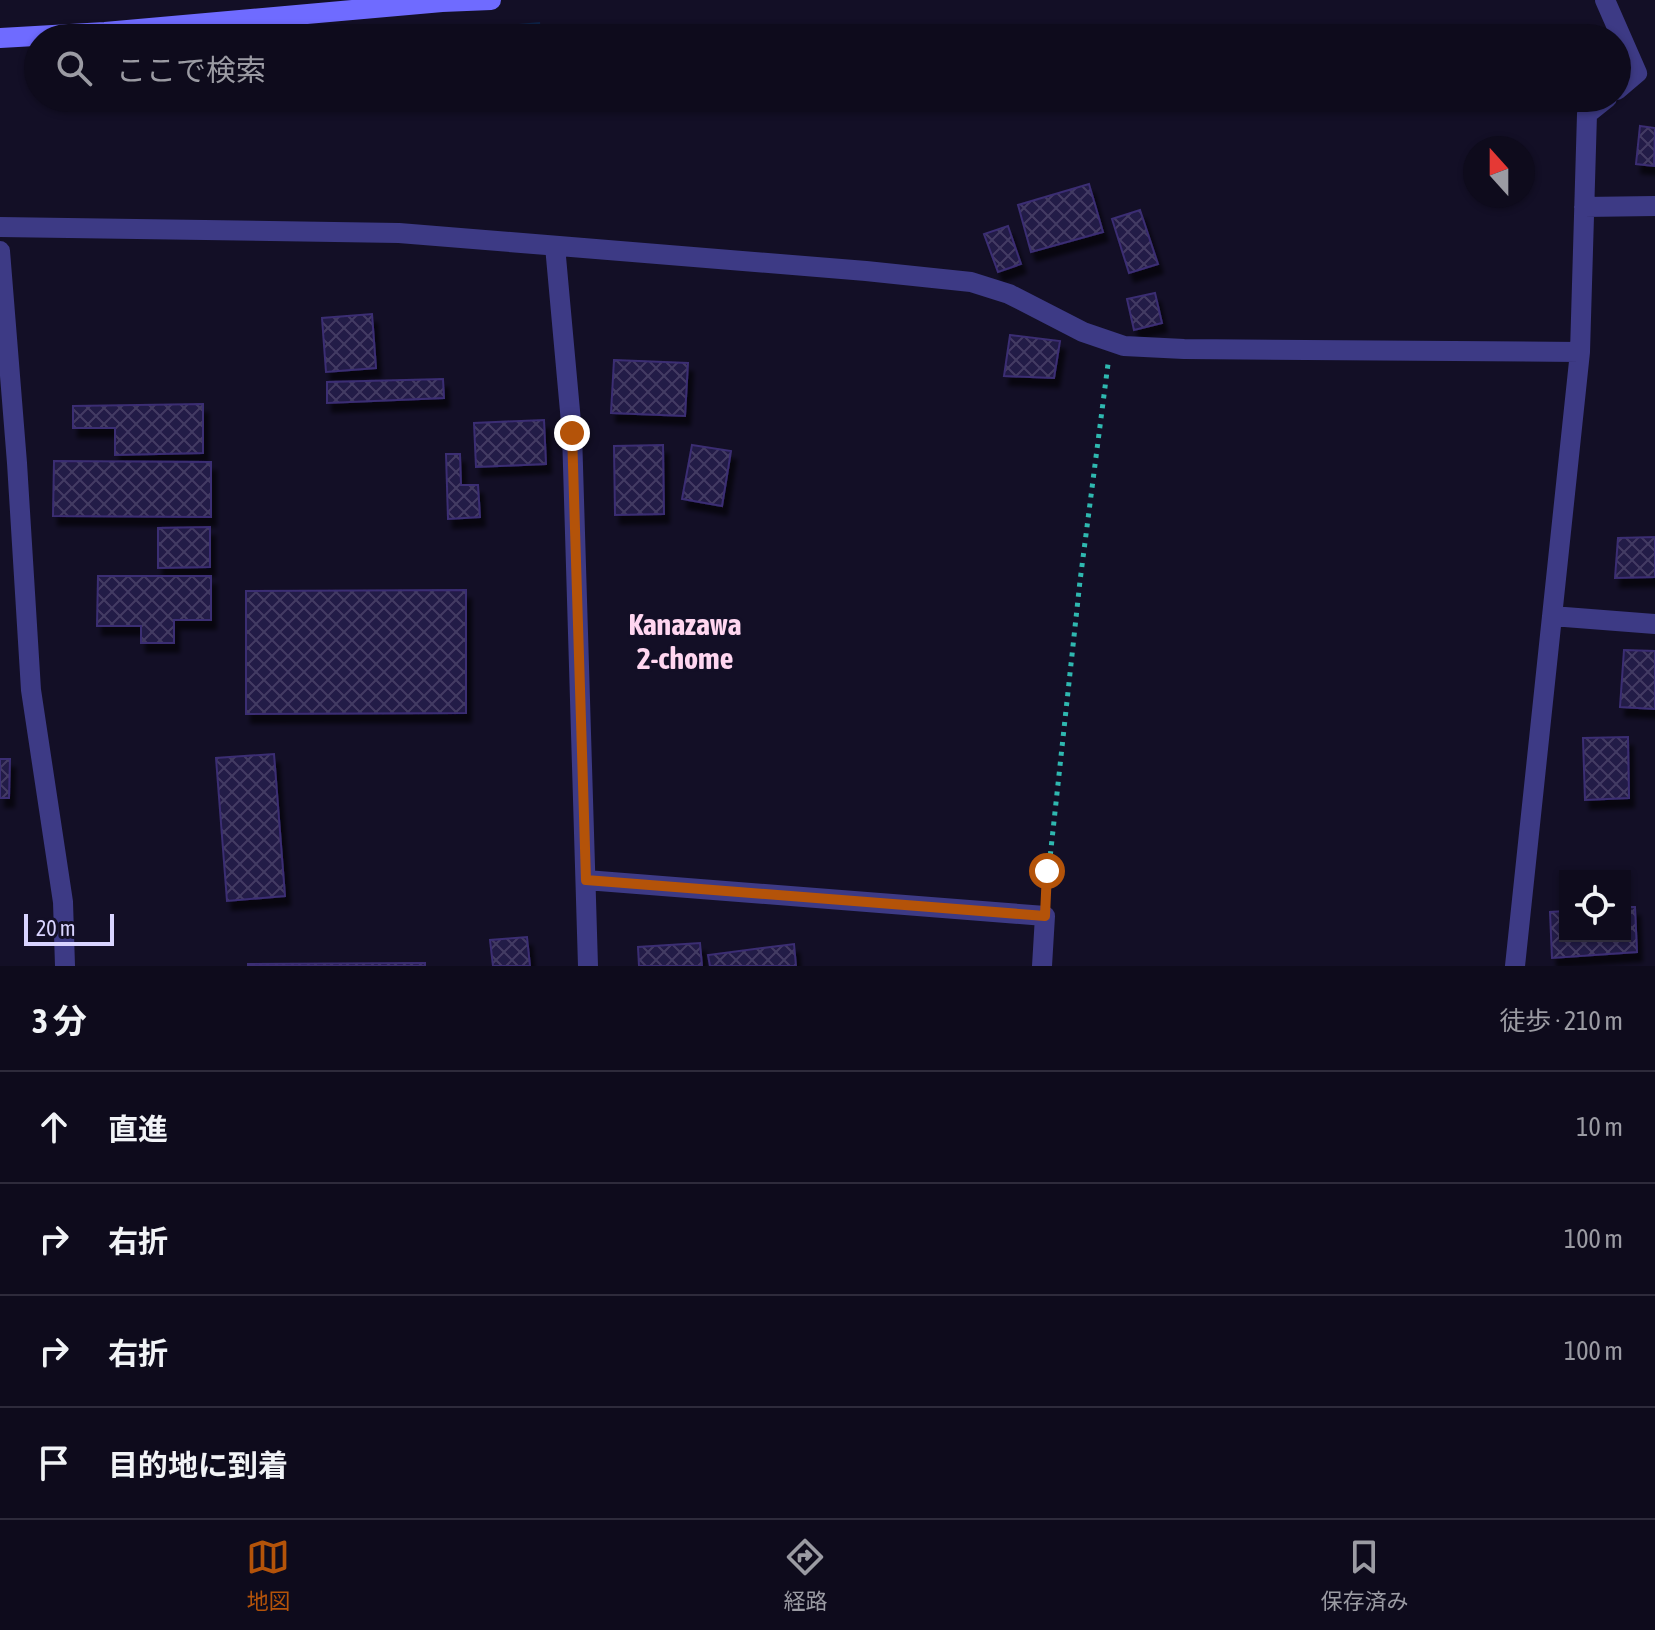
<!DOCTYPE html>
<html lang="ja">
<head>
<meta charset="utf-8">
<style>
	:root { --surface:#0e0b1c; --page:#1c1929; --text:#f1f3f6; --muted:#9b9ba3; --line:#2e2b3b; --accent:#b45309 }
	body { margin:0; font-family:"Asap Condensed","Noto Sans JP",sans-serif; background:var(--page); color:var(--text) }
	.controls { position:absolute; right:24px; bottom:24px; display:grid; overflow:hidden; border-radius:0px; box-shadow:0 2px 6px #0004 }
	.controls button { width:72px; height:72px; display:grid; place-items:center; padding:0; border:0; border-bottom:2px solid var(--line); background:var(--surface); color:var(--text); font:40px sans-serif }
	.compass { position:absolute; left:1463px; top:136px; width:72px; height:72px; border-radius:50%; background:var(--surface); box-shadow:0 2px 6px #0004; rotate:339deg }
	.scale { position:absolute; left:24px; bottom:20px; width:90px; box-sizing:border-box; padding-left:8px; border:4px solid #d9d4ff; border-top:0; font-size:22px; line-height:28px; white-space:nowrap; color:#d9d4ff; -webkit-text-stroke:6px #130f26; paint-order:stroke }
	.stop { position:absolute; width:24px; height:24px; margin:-18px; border:6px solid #b45309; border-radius:50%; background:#fff }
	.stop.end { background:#b45309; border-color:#fff; box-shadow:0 2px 8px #0008 }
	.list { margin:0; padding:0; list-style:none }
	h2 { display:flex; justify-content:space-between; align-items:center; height:104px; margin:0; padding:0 32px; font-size:34px }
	h2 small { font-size:26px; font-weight:400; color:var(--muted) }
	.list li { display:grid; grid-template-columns:52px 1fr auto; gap:24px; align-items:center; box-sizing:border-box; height:112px; padding:0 32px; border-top:2px solid var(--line) }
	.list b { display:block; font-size:30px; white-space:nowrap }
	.list em { font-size:26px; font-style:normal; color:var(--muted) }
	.icon { flex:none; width:44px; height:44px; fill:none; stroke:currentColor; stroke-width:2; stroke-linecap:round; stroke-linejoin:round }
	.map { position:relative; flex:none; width:1655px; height:966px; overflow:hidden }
	.search { position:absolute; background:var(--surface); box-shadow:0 2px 6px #0004; left:24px; right:24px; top:24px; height:88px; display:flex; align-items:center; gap:20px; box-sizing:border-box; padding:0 28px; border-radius:44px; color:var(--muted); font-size:30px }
	.sheet { height:552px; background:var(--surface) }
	nav { display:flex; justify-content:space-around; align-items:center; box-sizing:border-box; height:112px; border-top:2px solid var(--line); background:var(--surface); font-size:22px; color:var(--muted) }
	nav a { display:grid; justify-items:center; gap:4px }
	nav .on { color:var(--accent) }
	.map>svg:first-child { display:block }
</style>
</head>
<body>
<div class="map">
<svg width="1655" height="966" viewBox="0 0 1655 966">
	<defs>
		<pattern id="water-ripples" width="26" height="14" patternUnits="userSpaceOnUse" patternTransform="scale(2)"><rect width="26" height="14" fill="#0c2248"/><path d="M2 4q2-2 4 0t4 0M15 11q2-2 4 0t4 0" fill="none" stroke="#2f4163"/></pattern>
		<pattern id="building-cross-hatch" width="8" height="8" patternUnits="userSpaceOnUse" patternTransform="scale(2)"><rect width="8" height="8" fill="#241b47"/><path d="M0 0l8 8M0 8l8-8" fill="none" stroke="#433b63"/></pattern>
		<filter id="shadow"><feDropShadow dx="5" dy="9" stdDeviation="2" flood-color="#0009"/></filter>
	</defs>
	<rect width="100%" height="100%" fill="#130f26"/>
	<path fill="url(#water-ripples)" d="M540,22L541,38H372Z
		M377,98H544L378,108Z"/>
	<path fill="url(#building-cross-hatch)" stroke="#3b2d73" stroke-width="2" filter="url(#shadow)" d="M1640,126L1655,128L1654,166L1636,164Z
		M1089,184L1103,232L1031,252L1018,205Z
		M1140,210L1158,264L1129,273L1112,219Z
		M1008,226L1021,264L998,272L984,234Z
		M1155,293L1162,323L1134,330L1127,299Z
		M372,314L376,368L326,372L322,318Z
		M1010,335L1060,341L1054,378L1004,376Z
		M614,360L688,363L685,416L611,413Z
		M443,379L444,398L327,403V382Z
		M203,404V453L115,455V428H73V406Z
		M544,420L546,464L476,467L474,423Z
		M663,445L664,514L615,515L614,446Z
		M692,445L731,451L722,506L682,499Z
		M446,454H460L461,485H478L480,517L448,519Z
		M54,461L211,462V517L53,516Z
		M210,527V567L158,568V528Z
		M1655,537V577L1615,578L1618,538Z
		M98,576H211V620H174V643H141V626H97Z
		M466,590V713L246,714V591Z
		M1624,650L1655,651V709L1620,707Z
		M1628,737L1629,798L1585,800L1583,738Z
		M274,754L285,896L227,901L216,758Z
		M0,759H10L9,798H0Z
		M1625,907H1635L1637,952L1552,958L1550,912L1565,911V936H1625Z
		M527,937L530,966H493L490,940Z
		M700,943L702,966H639L638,947Z
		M794,944L796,966H710L708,955Z
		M425,963V966H248V964Z"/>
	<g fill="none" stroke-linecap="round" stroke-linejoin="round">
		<path stroke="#2fb8b0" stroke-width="5" stroke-dasharray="4 6" stroke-linecap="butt" d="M1046,895L1080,581L1108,364"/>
		<path stroke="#3d3a85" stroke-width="20" d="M1605,0L1637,73L1617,90
			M1584,207L1655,206
			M0,227L399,233L866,271L971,282L1009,294L1083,332L1124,346L1184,349L1580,352
			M555,246L572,433L588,966
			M0,251L17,463L31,690L63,902L65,966
			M1552,616L1655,624
			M586,880L1045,916L1042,966
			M1515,966L1580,352L1587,114L1607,98"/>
		<path stroke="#6f6bff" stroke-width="20" d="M0,38L105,32L442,2L491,0"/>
	</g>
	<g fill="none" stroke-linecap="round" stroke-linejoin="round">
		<path stroke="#b45309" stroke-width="10" d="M572,433L586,880L1045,916L1047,871"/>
	</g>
	<g text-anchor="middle" stroke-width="6" stroke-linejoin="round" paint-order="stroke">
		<g font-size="30" font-weight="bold" fill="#ffd6f0" stroke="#130f26">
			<text x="685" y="635">Kanazawa<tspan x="685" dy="34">2-chome</tspan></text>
		</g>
	</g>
</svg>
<div class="controls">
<button><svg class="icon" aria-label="locate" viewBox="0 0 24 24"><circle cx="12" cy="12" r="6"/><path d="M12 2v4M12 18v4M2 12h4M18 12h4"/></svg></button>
</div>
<svg class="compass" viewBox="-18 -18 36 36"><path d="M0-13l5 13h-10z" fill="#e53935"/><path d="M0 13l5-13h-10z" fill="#9b9ba3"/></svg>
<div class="scale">20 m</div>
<div class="stop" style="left:1047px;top:871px"></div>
<div class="stop end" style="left:572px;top:433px"></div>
<div class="search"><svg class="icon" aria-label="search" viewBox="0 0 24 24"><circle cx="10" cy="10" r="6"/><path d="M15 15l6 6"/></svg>ここで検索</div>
</div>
<section class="sheet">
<h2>3 分<small>徒歩 · 210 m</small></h2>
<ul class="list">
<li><svg class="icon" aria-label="ahead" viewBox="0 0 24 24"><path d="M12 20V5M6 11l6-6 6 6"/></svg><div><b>直進</b></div><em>10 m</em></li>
<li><svg class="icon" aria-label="right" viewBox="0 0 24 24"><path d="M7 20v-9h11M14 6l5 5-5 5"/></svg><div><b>右折</b></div><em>100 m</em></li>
<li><svg class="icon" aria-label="right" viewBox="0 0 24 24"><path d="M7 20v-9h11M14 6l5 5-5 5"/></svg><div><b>右折</b></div><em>100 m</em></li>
<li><svg class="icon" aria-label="arrive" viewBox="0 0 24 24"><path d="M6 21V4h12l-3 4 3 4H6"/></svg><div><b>目的地に到着</b></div></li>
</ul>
</section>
<nav>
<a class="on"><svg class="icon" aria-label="map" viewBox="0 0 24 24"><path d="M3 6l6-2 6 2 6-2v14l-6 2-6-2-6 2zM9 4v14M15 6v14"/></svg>地図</a>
<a><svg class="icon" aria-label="directions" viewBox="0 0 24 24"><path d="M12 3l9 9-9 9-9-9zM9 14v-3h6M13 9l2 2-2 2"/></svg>経路</a>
<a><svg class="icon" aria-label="saved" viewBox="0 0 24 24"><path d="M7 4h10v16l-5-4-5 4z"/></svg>保存済み</a>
</nav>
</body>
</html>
